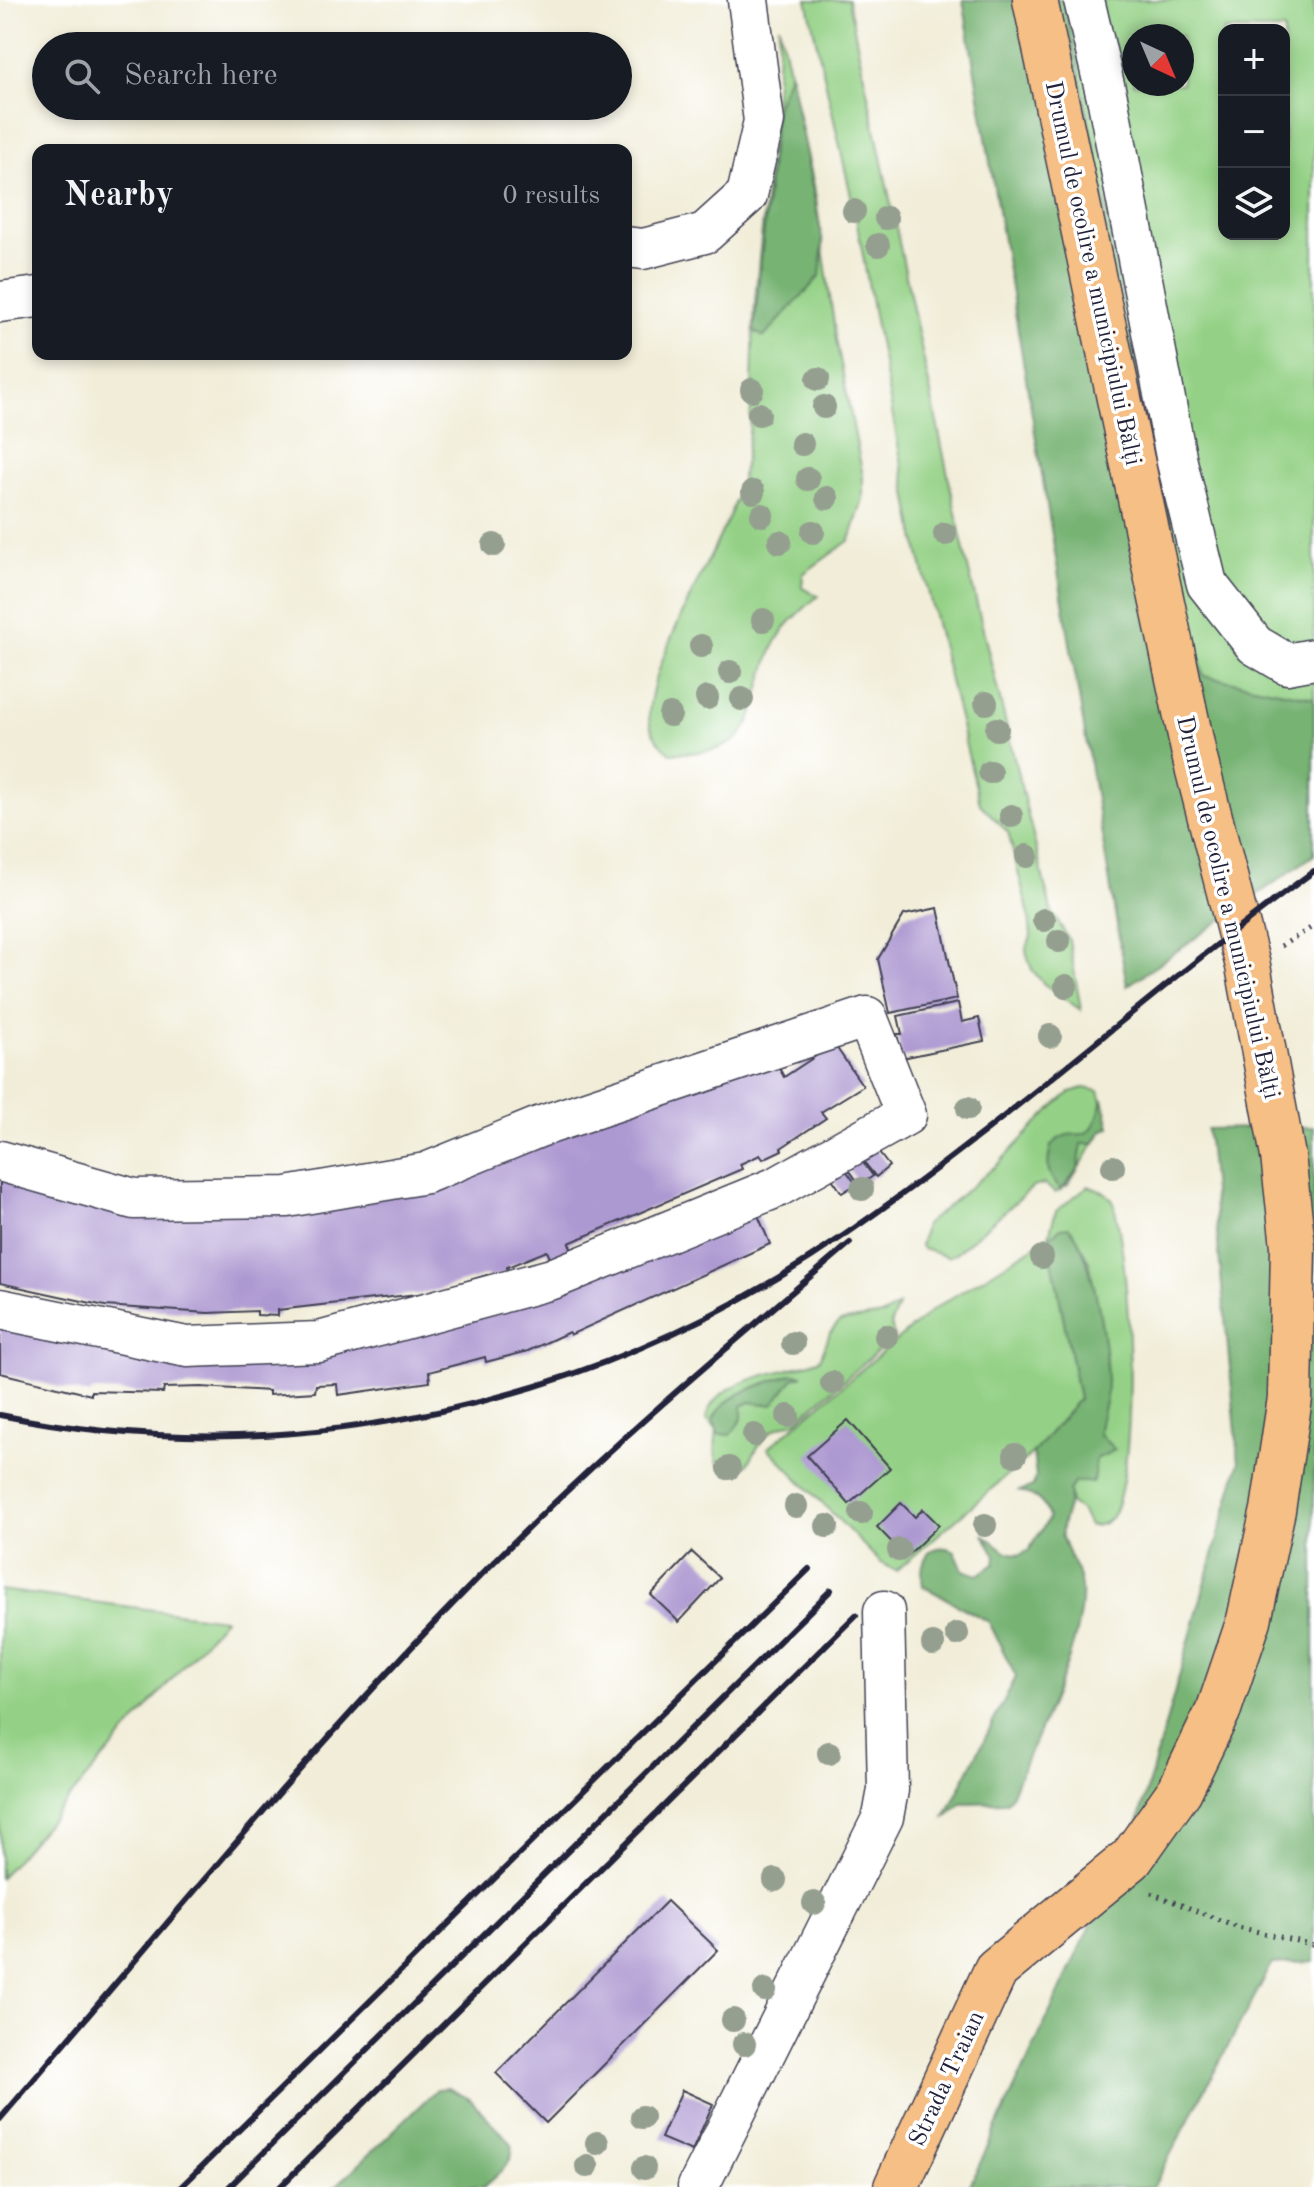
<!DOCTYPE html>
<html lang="en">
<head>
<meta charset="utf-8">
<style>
	:root { --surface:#171b24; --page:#20242c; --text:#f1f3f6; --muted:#9ea1a6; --line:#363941 }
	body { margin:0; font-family:"Old Standard TT",serif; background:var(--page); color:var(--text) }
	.controls { position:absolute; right:24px; top:24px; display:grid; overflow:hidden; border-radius:16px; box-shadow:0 4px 12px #0003 }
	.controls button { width:72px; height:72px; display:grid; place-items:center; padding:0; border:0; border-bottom:2px solid var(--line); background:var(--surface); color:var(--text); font:40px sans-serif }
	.compass { position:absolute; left:1122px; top:24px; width:72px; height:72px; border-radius:50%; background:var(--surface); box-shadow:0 4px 12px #0003; rotate:136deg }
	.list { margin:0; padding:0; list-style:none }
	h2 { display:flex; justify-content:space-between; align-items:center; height:104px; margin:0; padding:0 32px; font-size:34px }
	h2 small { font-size:26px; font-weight:400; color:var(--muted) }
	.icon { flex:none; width:44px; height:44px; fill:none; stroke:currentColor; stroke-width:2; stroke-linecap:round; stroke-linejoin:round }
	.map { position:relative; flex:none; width:1314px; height:2187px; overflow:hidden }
	.search { position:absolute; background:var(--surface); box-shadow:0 4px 12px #0003; left:32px; top:32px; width:600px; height:88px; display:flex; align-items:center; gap:20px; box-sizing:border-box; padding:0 28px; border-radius:44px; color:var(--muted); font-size:30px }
	.panel { position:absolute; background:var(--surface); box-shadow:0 4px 12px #0003; left:32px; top:144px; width:600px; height:216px; border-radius:16px }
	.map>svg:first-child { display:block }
</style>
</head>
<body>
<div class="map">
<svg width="1314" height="2187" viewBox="0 0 1314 2187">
	<rect width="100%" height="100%" fill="#fff"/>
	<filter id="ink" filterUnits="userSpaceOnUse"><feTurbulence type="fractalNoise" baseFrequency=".0125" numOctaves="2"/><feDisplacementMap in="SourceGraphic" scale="16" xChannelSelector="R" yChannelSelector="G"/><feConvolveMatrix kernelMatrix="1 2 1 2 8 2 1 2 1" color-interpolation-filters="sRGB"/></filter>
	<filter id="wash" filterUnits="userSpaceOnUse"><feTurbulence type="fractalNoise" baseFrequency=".006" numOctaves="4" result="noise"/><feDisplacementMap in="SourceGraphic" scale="32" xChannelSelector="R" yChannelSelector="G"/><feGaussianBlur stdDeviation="1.8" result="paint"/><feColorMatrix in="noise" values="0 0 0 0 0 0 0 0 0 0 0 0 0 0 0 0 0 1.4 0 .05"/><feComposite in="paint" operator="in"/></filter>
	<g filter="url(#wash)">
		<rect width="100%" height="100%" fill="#f1edd8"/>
		<path fill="#94d186" stroke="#5b7a60" stroke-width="2" fill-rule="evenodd" d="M807,0H848L964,551L1051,910L1069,940L1081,1010L1044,984L1032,970L1026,951L1031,936L1029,915L1008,832L980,804L916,541L856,218Z
			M1064,0H1314V698L1203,676ZM1224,30H1284V234H1224ZM1134,36H1182V84H1134Z
			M779,25L814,185L836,339L863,476V499L850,540L803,574L802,588L818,596C798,614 781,627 771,653C746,718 762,755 671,753C661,745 653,737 650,724C640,681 713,556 731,512C759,441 749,364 756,290C764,202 776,115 779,25Z
			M1084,1088L1099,1091L1110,1127L1102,1131L1068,1185L1055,1193L1045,1184L1033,1187L955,1254L948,1257L923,1249L920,1246L925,1225L998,1164L1053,1107L1071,1092Z
			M1088,1186L1106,1193L1112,1199C1131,1258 1139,1457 1114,1513C1109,1523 1100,1526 1089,1526L1082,1512L1071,1504L1069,1491L1075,1482L1086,1481L1095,1459L1113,1450L1099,1434V1414L1106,1398L1104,1343L1089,1261L1078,1242L1048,1238L1079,1399L1033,1453L896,1571L881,1563L768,1448L935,1308L1048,1238L1056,1211Z
			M898,1306L891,1323L894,1337L795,1422C745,1433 766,1463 729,1475C711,1462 715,1448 717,1430L706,1418C717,1374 787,1375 820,1359L830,1333L839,1322L883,1315Z
			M0,1590L224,1619L0,1878Z"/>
		<path fill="#77b373" stroke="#4c6a57" stroke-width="2" d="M963,0H1064L1203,676L1314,698V855L1127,986Z
			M790,71L823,243L820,276L764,337L754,331L776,108Z
			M1103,1099L1110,1127L1102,1131L1094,1144H1082L1078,1169L1061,1190C1047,1176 1046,1166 1051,1146C1075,1118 1089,1158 1103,1099Z
			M1314,1127V1962L1272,1964L1153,2187H969L1138,1822L1239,1463L1207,1129Z
			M1069,1227C1094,1252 1111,1362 1106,1397C1104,1410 1099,1420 1099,1434L1115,1450L1096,1459L1093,1482H1075L1069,1490C1072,1508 1059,1521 1062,1537C1066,1555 1080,1569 1081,1588C1085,1647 1033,1740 1011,1796L1007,1802L962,1803L944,1819L1016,1677L989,1622L923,1586C919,1562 928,1539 955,1551L963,1570L978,1575L995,1564L996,1555L983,1534L1007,1552L1020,1555L1029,1550L1049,1518C1045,1502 1036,1496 1020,1491L1033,1486L1036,1476L1033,1453L1079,1399L1048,1238L1061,1228Z
			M793,1374L803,1375L794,1378L773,1405L750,1402L742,1406V1419L730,1435L718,1434L713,1419C727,1391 766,1384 793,1374Z
			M448,2088L470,2099L512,2144C516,2163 496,2175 483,2187H335L437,2089Z"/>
		<g id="blocks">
			<path fill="#ad99d1" d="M938,908L957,999L890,1013L878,959L904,915Z
				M958,1003L962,1022L979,1018L984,1041L902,1058L897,1034H902L898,1016Z
				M834,1044L863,1086L821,1112L826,1118L781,1148L782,1150L763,1159L760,1155L740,1164L742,1169L569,1243L572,1250L550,1258L547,1251L507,1267L508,1272L489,1278L487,1275L426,1293L278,1310V1316L257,1315V1311L208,1313L105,1306L0,1283V1169L259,1211L772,1055L784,1077Z
				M869,1140L889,1166L876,1177L855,1151Z
				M854,1151L873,1176L860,1185L842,1160Z
				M839,1161L856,1184L842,1193L826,1170Z
				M755,1208L770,1244L570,1335L569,1332L528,1351L486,1362L485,1357L429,1372L430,1382L338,1395L337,1384L316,1385L315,1392L269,1395V1391L201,1387L164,1388L163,1393L91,1391V1395L0,1373V1322L373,1341L438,1330L437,1324Z
				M848,1420L890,1468L849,1504L807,1456Z
				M901,1503L915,1517L923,1509L939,1525L906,1557L877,1527Z
				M692,1552L720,1578L679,1622L651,1595Z
				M667,1901L718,1950L546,2123L496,2073Z
				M682,2090L713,2104L692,2151L661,2138Z"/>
		</g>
	</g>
	<g filter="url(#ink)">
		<use href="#blocks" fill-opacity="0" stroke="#414053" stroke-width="2"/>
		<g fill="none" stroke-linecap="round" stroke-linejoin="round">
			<g stroke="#414053" stroke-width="43">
				<path id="minor" d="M1084,0L1108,102L1177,462L1207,584L1255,645L1287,664L1314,659
					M626,247L643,249L705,233L747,195L764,121L748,0
					M0,302L38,297
					M0,1161L134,1199L287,1197L426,1173L539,1127L867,1017L906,1115L777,1187L552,1279L319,1342L187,1347L0,1309
					M698,2187L883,1817L888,1790L884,1611"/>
			</g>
			<g stroke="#414053" stroke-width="47">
				<path id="highway" d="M896,2187L996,1970L1131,1859L1180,1790L1219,1709L1249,1620L1273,1510L1290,1398L1293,1246L1283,1156L1248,966L1195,759L1035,0"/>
			</g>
			<path stroke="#414053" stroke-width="5" stroke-dasharray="2 6" stroke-linecap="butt" d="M1281,946L1314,926
				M1151,1893L1238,1927L1314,1945"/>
			<use href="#minor" stroke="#fff" stroke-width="40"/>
			<use href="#highway" stroke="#f5bf86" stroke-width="44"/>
			<path stroke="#22223b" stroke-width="6" d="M0,1415C294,1475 598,1405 843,1236C1007,1124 1153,988 1314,871
				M0,2119C168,1924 331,1722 515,1541C621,1436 736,1340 850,1243
				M181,2187L809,1569
				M229,2187L831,1590
				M280,2187L856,1615"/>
		</g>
		<g fill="#959f90">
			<circle cx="854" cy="211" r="12"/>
			<circle cx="886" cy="218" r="12"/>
			<circle cx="878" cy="245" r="12"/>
			<circle cx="818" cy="379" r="12"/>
			<circle cx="752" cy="390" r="12"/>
			<circle cx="824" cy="407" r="12"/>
			<circle cx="759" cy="414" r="12"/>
			<circle cx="802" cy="444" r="12"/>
			<circle cx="808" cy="479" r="12"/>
			<circle cx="753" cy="492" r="12"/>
			<circle cx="827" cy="498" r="12"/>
			<circle cx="762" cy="515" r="12"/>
			<circle cx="813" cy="532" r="12"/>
			<circle cx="945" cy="534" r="12"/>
			<circle cx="780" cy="542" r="12"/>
			<circle cx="494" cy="545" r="12"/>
			<circle cx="763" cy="620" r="12"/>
			<circle cx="701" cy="646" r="12"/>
			<circle cx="730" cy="672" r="12"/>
			<circle cx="707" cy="698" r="12"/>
			<circle cx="742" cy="699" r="12"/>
			<circle cx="986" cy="703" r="12"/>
			<circle cx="670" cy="715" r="12"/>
			<circle cx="997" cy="729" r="12"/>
			<circle cx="990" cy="772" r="12"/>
			<circle cx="1011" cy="816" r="12"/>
			<circle cx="1027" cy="856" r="12"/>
			<circle cx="1044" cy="920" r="12"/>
			<circle cx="1059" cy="941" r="12"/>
			<circle cx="1066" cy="986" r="12"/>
			<circle cx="1050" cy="1036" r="12"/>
			<circle cx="968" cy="1108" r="12"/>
			<circle cx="1113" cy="1167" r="12"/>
			<circle cx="862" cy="1189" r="12"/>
			<circle cx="1042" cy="1257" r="12"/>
			<circle cx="886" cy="1336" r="12"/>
			<circle cx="793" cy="1343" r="12"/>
			<circle cx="832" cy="1383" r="12"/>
			<circle cx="788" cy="1416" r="12"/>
			<circle cx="754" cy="1435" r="12"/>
			<circle cx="1015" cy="1455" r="12"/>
			<circle cx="729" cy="1468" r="12"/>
			<circle cx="796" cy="1506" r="12"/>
			<circle cx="861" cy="1513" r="12"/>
			<circle cx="985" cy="1525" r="12"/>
			<circle cx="827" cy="1526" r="12"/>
			<circle cx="899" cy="1550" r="12"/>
			<circle cx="957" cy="1634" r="12"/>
			<circle cx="933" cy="1644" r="12"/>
			<circle cx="829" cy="1753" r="12"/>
			<circle cx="775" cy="1880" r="12"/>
			<circle cx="814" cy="1903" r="12"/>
			<circle cx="765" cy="1990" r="12"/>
			<circle cx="733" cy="2020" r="12"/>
			<circle cx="744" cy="2044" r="12"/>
			<circle cx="642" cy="2117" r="12"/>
			<circle cx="597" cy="2143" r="12"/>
			<circle cx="587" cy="2166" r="12"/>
			<circle cx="644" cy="2168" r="12"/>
		</g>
	</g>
	<g text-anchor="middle" stroke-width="7" stroke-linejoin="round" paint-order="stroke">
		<g font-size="24" fill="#22223b" stroke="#fff">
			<text transform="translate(1094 273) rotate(78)" y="8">Drumul de ocolire a municipiului Bălți</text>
			<text transform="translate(1229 907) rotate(77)" y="8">Drumul de ocolire a municipiului Bălți</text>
			<text transform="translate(946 2078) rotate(-65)" y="8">Strada Trаian</text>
		</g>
	</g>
</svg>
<div class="controls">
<button>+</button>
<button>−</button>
<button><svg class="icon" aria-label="layers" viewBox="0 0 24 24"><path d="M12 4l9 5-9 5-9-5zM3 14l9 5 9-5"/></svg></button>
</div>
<svg class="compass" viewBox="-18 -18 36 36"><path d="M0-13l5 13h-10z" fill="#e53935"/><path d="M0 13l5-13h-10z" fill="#9ea1a6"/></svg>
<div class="search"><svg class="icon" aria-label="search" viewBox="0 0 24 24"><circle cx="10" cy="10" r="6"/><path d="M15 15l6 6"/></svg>Search here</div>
<section class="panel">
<h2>Nearby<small>0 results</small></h2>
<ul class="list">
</ul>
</section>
</div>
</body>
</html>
